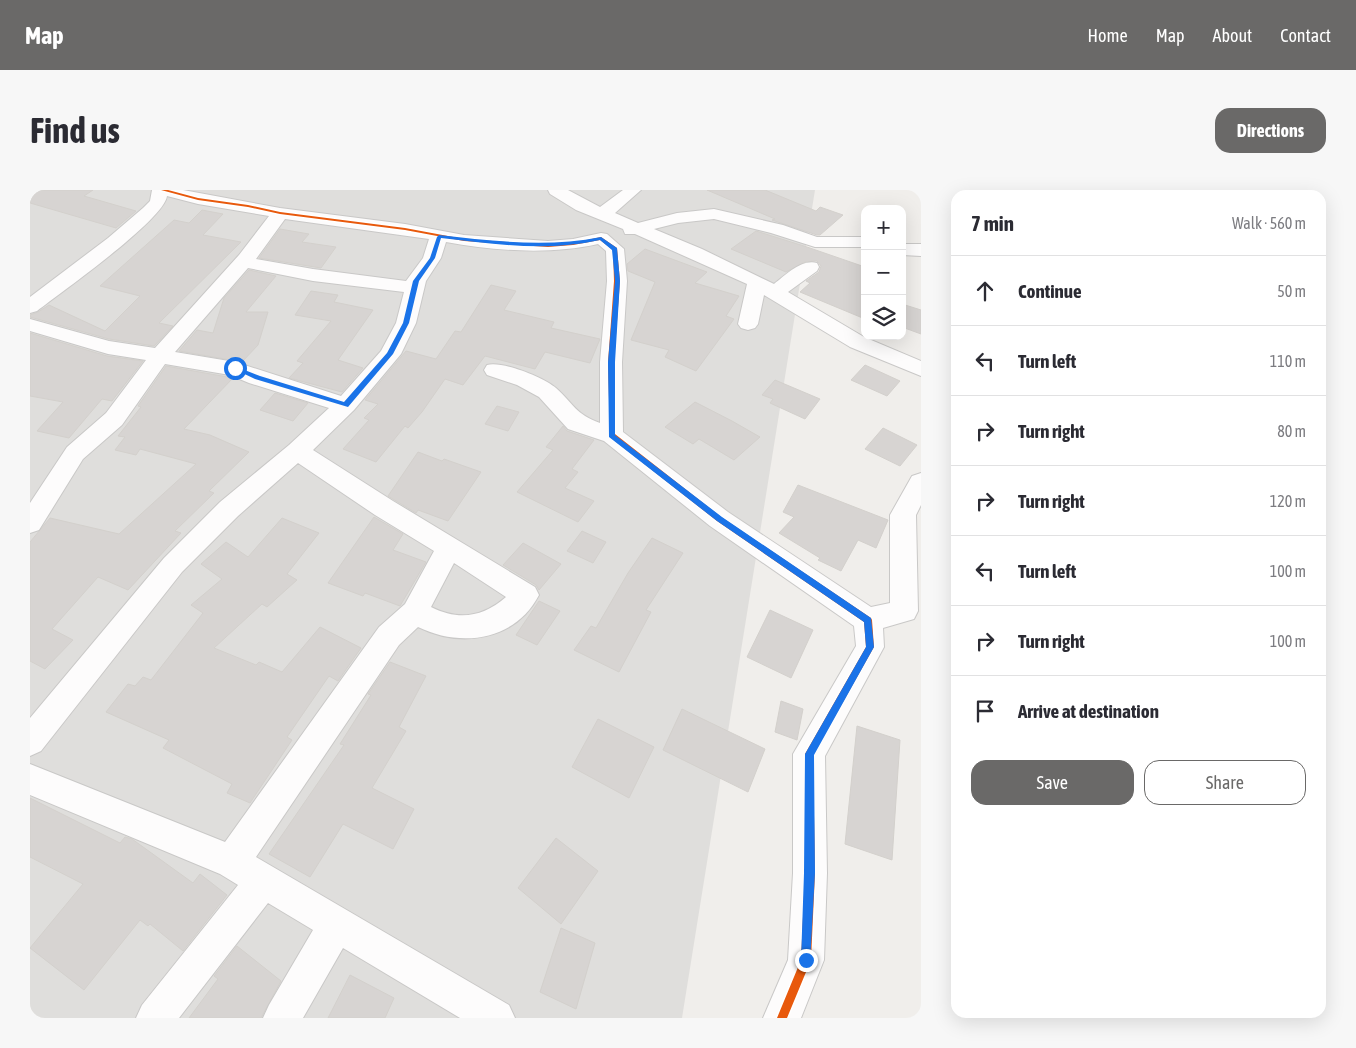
<!DOCTYPE html>
<html lang="en">
<head>
<meta charset="utf-8">
<style>
	:root { --surface:#fff; --page:#f7f7f7; --text:#2b2b33; --muted:#7c7c81; --line:#e1e1e2; --accent:#6a6968 }
	body { margin:0; font-family:"Asap Condensed",sans-serif; background:var(--page); color:var(--text) }
	.controls { position:absolute; right:15px; top:15px; display:grid; overflow:hidden; border-radius:10px; box-shadow:0 5px 20px #0002 }
	.controls button { width:45px; height:45px; display:grid; place-items:center; padding:0; border:0; border-bottom:1px solid var(--line); background:var(--surface); color:var(--text); font:25px sans-serif }
	.stop { position:absolute; width:15px; height:15px; margin:-11px; border:4px solid #1a73e8; border-radius:50%; background:#fff }
	.stop.end { background:#1a73e8; border-color:#fff; box-shadow:0 1px 5px #0008 }
	.list { margin:0; padding:0; list-style:none }
	h2 { display:flex; justify-content:space-between; align-items:center; height:65px; margin:0; padding:0 20px; font-size:21px }
	h2 small { font-size:16px; font-weight:400; color:var(--muted) }
	.list li { display:grid; grid-template-columns:32px 1fr auto; gap:15px; align-items:center; box-sizing:border-box; height:70px; padding:0 20px; border-top:1px solid var(--line) }
	.list b { display:block; font-size:19px; white-space:nowrap }
	.list em { font-size:16px; font-style:normal; color:var(--muted) }
	.actions { display:flex; gap:10px; padding:15px 20px }
	.actions a { flex:1; padding:11px 0; border:1px solid var(--accent); border-radius:15px; text-align:center; font-size:18px; color:var(--accent) }
	.actions .main { background:var(--accent); color:#fff }
	.icon { flex:none; width:28px; height:28px; fill:none; stroke:currentColor; stroke-width:2; stroke-linecap:round; stroke-linejoin:round }
	.map { position:relative; flex:none; width:891px; height:828px; overflow:hidden; border-radius:15px }
	header { display:flex; align-items:center; gap:30px; box-sizing:border-box; height:70px; padding:0 25px; background:var(--accent); color:#fff }
	header strong { font-size:24px }
	nav { display:flex; gap:28px; margin-inline-start:auto; font-size:18px }
	.intro { display:flex; align-items:center; justify-content:space-between; box-sizing:border-box; height:120px; padding:0 30px }
	h1 { margin:0; font-size:35px }
	.button { padding:12px 22px; border-radius:15px; background:var(--accent); color:#fff; font-size:18px; font-weight:700 }
	main { display:flex; gap:30px; padding:0 30px }
	aside { flex:1; background:var(--surface); border-radius:15px; box-shadow:0 5px 20px #0002 }
	.map>svg:first-child { display:block }
</style>
</head>
<body>
<header>
<strong>Map</strong>
<nav><a>Home</a><a>Map</a><a>About</a><a>Contact</a></nav>
</header>
<div class="intro"><h1>Find us</h1><a class="button">Directions</a></div>
<main>
<div class="map">
<svg width="891" height="828" viewBox="0 0 891 828">
	<rect width="100%" height="100%" fill="#f0eeeb"/>
	<path fill="#dfdedc" d="M0,0H785L652,828H0Z"/>
	<path fill="#d7d4d2" stroke="#d3d0cc" d="M0,0H63L54,6L106,21L86,38L0,13Z
		M677,0H735L786,21L790,17L813,25L790,45H787L742,30L745,29Z
		M172,20L193,24L173,45L211,52L129,133L143,136L124,156L79,149L0,127V125L8,122L19,115L75,141L110,106L70,96L144,30L159,33Z
		M250,39L279,44L272,52L306,57L291,78L229,68Z
		M726,41L777,57L835,77V129L770,102L780,93L776,91L789,82L791,76L787,71L775,72L756,82L701,59Z
		M615,59L677,82L665,93L709,106L696,126L704,129L666,181L635,167L639,160L601,150L625,92L598,81L597,74Z
		M219,80L246,86L216,122H238L228,155L212,172L149,161L167,140L183,143L194,108Z
		M461,95L486,101L474,120L524,132L521,138L570,149L560,173L515,162L505,179L455,166L433,195L415,189L392,222L378,238L375,236L346,272L313,259L339,230L334,228L348,214L335,210L376,161L406,169L425,141L431,142Z
		M281,101L308,105L304,112L343,120L308,170L333,178L312,202L259,188L273,173L267,171L301,131L265,125Z
		M872,114L891,120V144L872,137Z
		M0,143L77,166L113,171L82,211L72,209L39,248L7,241L33,212L0,206Z
		M835,175L870,191L857,206L821,190Z
		M136,176L203,188L154,239L180,245L219,262L179,301L184,303L145,341L151,343L98,400L68,387L22,439L43,450L15,479L0,471V352L20,328L89,344L166,274L110,259L106,265L85,260L95,247L88,246L111,217L108,216Z
		M745,190L790,209L775,229L740,213L743,209L732,205Z
		M245,203L278,213L263,231L230,220Z
		M665,212L702,231L730,247L704,270L669,249L663,254L635,237Z
		M467,216L489,222L478,241L455,234Z
		M533,236L537,241L564,250L542,279L548,282L535,298L564,311L548,332L487,302L523,260L516,257Z
		M853,238L887,255L870,276L835,259Z
		M388,262L412,271L414,269L451,282L418,331L388,320L386,323L358,306Z
		M768,295L858,330L846,358L828,350L811,381L788,370L790,368L749,343L764,327L753,322Z
		M344,327L373,344L363,360L396,372L370,416L335,403L333,406L298,393Z
		M252,328L289,343L257,384L267,390L237,417L232,414L184,458L226,475L229,472L252,482L290,437L331,458L308,491L299,486L257,547L262,550L220,613L197,603L202,594L133,558L139,550L76,522L98,494L105,496L113,487L121,490L173,423L161,415L192,389L171,374L196,352L218,367Z
		M552,341L576,352L563,373L537,361Z
		M622,348L653,363L616,420L621,422L589,482L544,460L561,436L566,438L598,383Z
		M493,353L531,374L509,400L506,395L473,375Z
		M509,411L530,421L507,455L486,445Z
		M740,420L783,440L761,488L717,467Z
		M360,472L396,486L369,537L376,541L342,598L384,619L363,659L313,634L280,687L239,664L314,555L310,554L341,505L338,504Z
		M751,511L773,519L767,550L745,542Z
		M652,519L735,559L718,602L633,560Z
		M568,529L624,557L599,608L542,577Z
		M827,536L870,550L862,670L815,654Z
		M0,608L90,653L95,647L102,649L163,693L170,684L197,705L153,761L120,734L118,736L110,730L54,800L0,758L53,694L0,667Z
		M526,648L568,681L531,734L488,698Z
		M531,738L565,753L546,819L510,802Z
		M207,756L251,791L231,828H159L188,789L184,786Z
		M320,785L364,808L355,828H298Z"/>
	<g fill="none" stroke-linecap="round" stroke-linejoin="round">
		<g stroke="#c9c8c7" stroke-width="2">
			<path id="minor" d="M122,0H153L250,18L375,34L434,45L518,51L543,49L571,43L577,44L594,59L597,91L592,172L593,242L698,322L841,417L860,413V325L882,286L891,283V315L886,325L888,421L884,429L853,438L854,457L795,566L797,683L794,770L771,828H733L758,770L763,683V564L826,456L824,436L680,336L574,251L538,239L509,207L487,195L457,185L454,180L457,175C473,171 513,187 526,198C544,214 545,224 570,233V172L577,91L576,61L568,54C519,65 466,61 416,52L411,68L396,91L386,133L371,164L324,220L283,260L363,311L505,397L509,405C485,451 431,458 388,437L369,455L226,667L479,815L485,828H430L313,758L273,828H233L239,815L283,740L238,713L149,828H106L112,815L208,695L190,684L0,605V574L195,652L349,437L375,414L404,361L345,325L268,273L208,326L152,382L11,561L0,566V528L134,368L190,312L259,255L299,218L219,193L200,185L135,174L92,235L53,269L9,340L0,343V313L37,257L76,223L116,170L78,164L0,141V129L79,151L125,158L209,65L239,26L168,14L137,6C134,30 30,103 7,121L0,123V107L78,48L113,18L120,11ZM255,29L399,49L393,68L376,91L283,79L226,69ZM218,78L283,91L374,102L366,133L351,161L311,206L205,172L145,162ZM424,373L476,407C453,427 429,431 401,417Z
				M518,0H538L570,17L593,0H611L585,23L608,33L647,23L684,19L753,35L787,47H835V57H785L741,43L684,29L648,33L624,39L672,59L744,94C756,85 771,69 787,73L789,77L787,81L758,102L834,147L891,171V186L820,157L734,105L728,134L725,138L718,140L711,138L708,134L717,94L605,44H595L593,39L546,20L520,4Z
				M872,54H891V66L872,65Z"/>
		</g>
		<use href="#minor" fill="#fdfcfc" fill-rule="evenodd"/>
		<g stroke="#fff" stroke-width="3">
			<path id="cycleway" d="M131,0H138L168,8L218,15L250,22L375,38L434,49L518,55L543,53L571,47L587,58L590,91L584,172L585,244L691,327L841,428L842,430L844,457L783,565L785,683L781,770L757,828H747L771,770L775,683V564L836,457L834,432L687,331L580,247L578,172L584,91L583,60L570,50L543,55L518,57L434,51L375,40L250,24L218,17L168,10Z"/>
		</g>
		<use href="#cycleway" fill="#e8590c" fill-rule="evenodd"/>
	</g>
	<path fill="#1a73e8" d="M409,45C464,51 516,58 571,47L587,58L590,91L585,172V245L692,327L841,428L844,457L784,565L785,683L780,773L776,775L772,773L771,770L774,683L775,564L836,457L834,432L687,331L579,247L578,172L585,91L582,60L570,50C516,62 465,54 411,48L405,68L389,91L379,133L363,164L318,217L225,189L202,178L207,177L230,186L314,212L357,163L373,133L383,91L400,68L407,47Z"/>
</svg>
<div class="controls">
<button>+</button>
<button>−</button>
<button><svg class="icon" aria-label="layers" viewBox="0 0 24 24"><path d="M12 4l9 5-9 5-9-5zM3 14l9 5 9-5"/></svg></button>
</div>
<div class="stop" style="left:205px;top:178px"></div>
<div class="stop end" style="left:776px;top:770px"></div>
</div>
<aside>
<h2>7 min<small>Walk · 560 m</small></h2>
<ul class="list">
<li><svg class="icon" aria-label="ahead" viewBox="0 0 24 24"><path d="M12 20V5M6 11l6-6 6 6"/></svg><div><b>Continue</b></div><em>50 m</em></li>
<li><svg class="icon" aria-label="left" viewBox="0 0 24 24"><path d="M17 20v-9H6M10 6l-5 5 5 5"/></svg><div><b>Turn left</b></div><em>110 m</em></li>
<li><svg class="icon" aria-label="right" viewBox="0 0 24 24"><path d="M7 20v-9h11M14 6l5 5-5 5"/></svg><div><b>Turn right</b></div><em>80 m</em></li>
<li><svg class="icon" aria-label="right" viewBox="0 0 24 24"><path d="M7 20v-9h11M14 6l5 5-5 5"/></svg><div><b>Turn right</b></div><em>120 m</em></li>
<li><svg class="icon" aria-label="left" viewBox="0 0 24 24"><path d="M17 20v-9H6M10 6l-5 5 5 5"/></svg><div><b>Turn left</b></div><em>100 m</em></li>
<li><svg class="icon" aria-label="right" viewBox="0 0 24 24"><path d="M7 20v-9h11M14 6l5 5-5 5"/></svg><div><b>Turn right</b></div><em>100 m</em></li>
<li><svg class="icon" aria-label="arrive" viewBox="0 0 24 24"><path d="M6 21V4h12l-3 4 3 4H6"/></svg><div><b>Arrive at destination</b></div></li>
</ul>
<div class="actions"><a class="main">Save</a><a>Share</a></div>
</aside>
</main>
</body>
</html>
